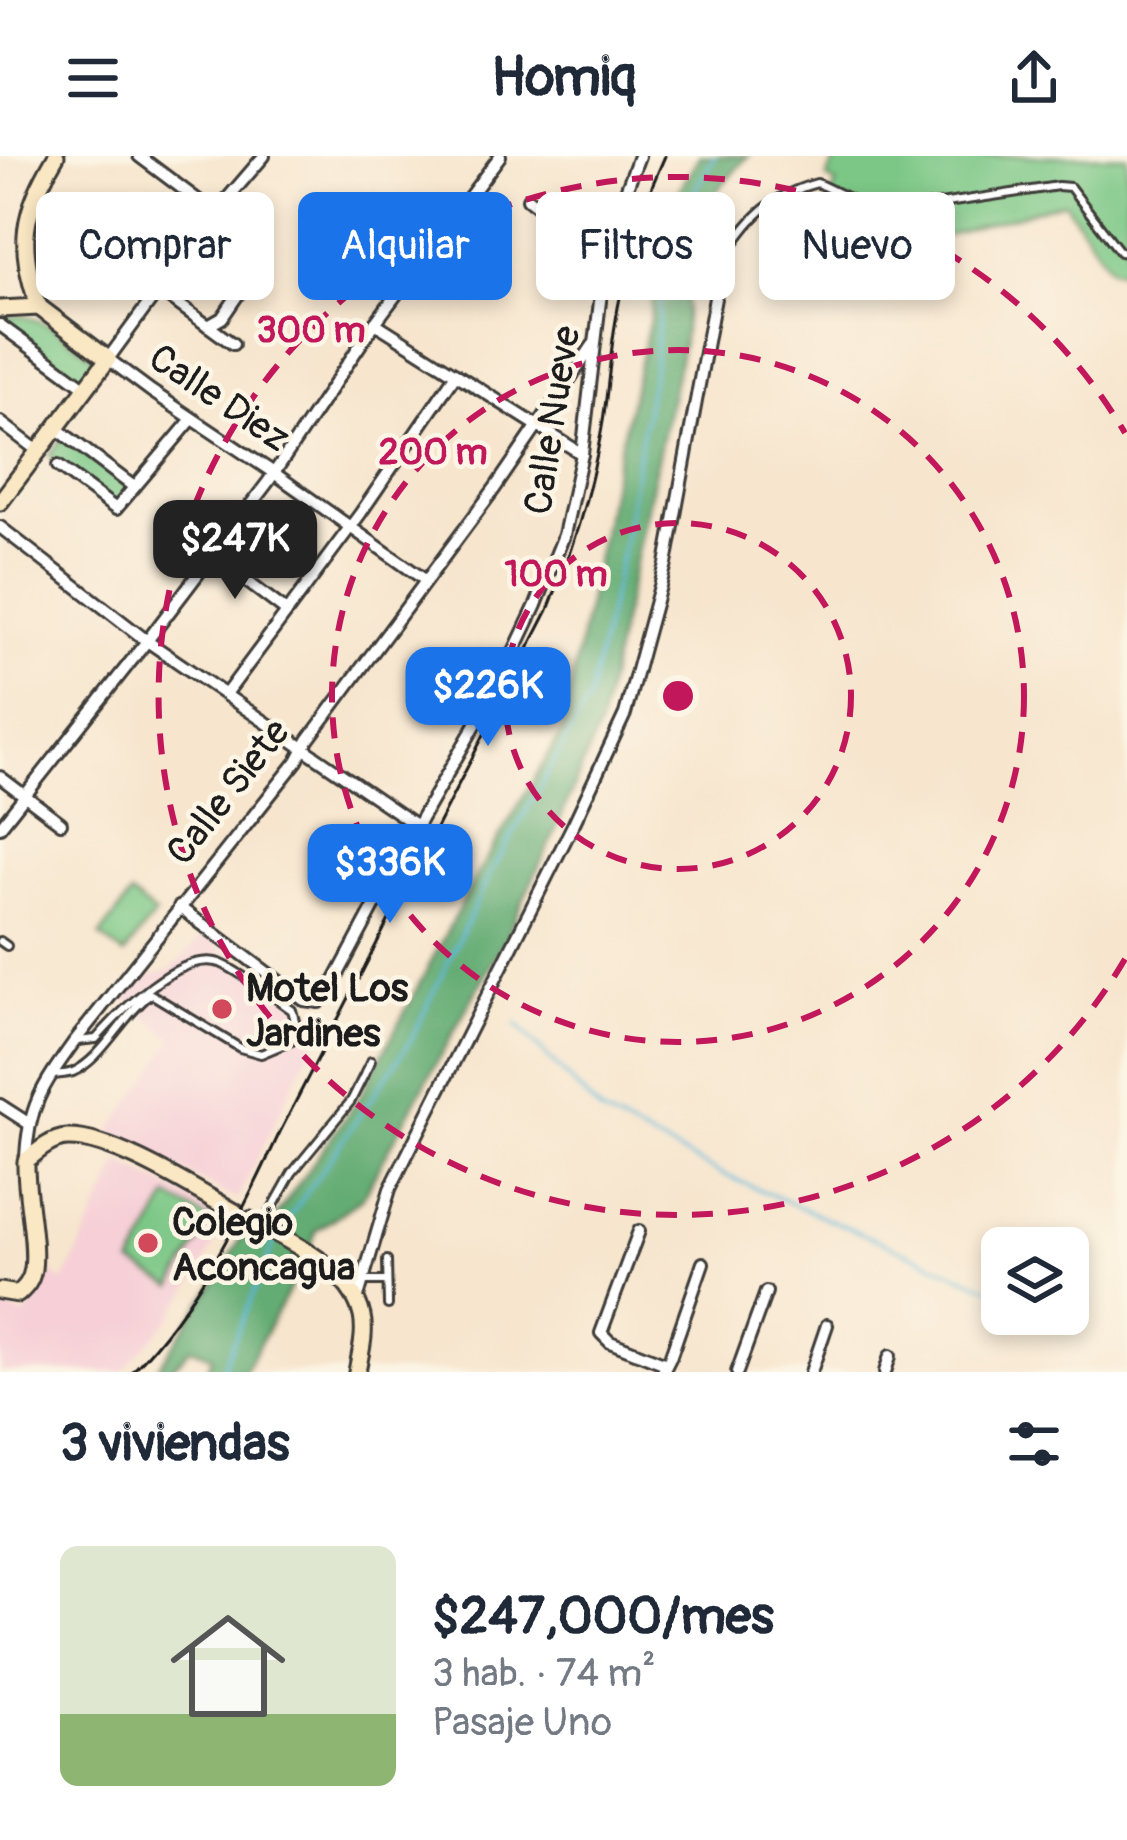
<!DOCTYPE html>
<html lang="es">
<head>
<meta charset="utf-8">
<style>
	body { margin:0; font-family:Pangolin,sans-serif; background:#f2f2f3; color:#1f2937; height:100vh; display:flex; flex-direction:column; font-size:45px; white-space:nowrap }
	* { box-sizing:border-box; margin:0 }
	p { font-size:39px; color:#747a83 }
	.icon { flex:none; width:66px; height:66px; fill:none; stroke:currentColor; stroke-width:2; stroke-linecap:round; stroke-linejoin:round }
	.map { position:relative; height:1216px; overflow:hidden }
	.details { display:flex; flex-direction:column; background:#fff; flex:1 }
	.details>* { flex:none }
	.guide { position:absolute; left:36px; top:36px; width:1056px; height:108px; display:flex; gap:24px }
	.buttons { position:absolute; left:981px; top:1071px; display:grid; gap:24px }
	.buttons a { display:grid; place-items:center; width:108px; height:108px; border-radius:18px; background:#fff; box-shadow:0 6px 18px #0003; font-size:60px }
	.price { position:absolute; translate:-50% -102px; padding:0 27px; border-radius:24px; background:#1a73e8; color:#fff; font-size:39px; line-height:78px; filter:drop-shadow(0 3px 6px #0008) }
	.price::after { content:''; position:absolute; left:50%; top:72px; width:36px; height:27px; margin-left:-18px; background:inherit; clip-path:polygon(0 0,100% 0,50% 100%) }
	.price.active { background:#222; color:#fff }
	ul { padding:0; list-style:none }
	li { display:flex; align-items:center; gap:36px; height:300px; padding:0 60px }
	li+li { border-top:3px solid #e0e1e3 }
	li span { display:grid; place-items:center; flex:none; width:336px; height:240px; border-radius:18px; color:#555 }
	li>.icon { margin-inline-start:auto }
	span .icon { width:144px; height:144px; fill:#fffc; stroke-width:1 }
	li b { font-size:51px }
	h2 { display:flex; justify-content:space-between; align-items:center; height:144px; padding:0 60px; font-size:51px }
	.chip { padding:0 42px; border-radius:18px; background:#fff; box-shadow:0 6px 18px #0003; font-size:42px; line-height:108px }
	.chip.active { background:#1a73e8; color:#fff }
	header { display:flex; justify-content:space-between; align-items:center; height:156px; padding:0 60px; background:#fff; font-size:54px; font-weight:700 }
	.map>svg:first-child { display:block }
	.built { fill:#f6cfd7 }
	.green { fill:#7bc786; stroke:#4c7251; stroke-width:3 }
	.forest { fill:#64ac73; stroke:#406448; stroke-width:3 }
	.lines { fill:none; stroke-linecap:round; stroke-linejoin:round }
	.stream { stroke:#5cb8da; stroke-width:3 }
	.lane-casing { stroke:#3d3a37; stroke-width:12 }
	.street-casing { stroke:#3d3a37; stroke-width:16 }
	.secondary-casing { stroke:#3d3a37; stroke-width:21 }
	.lane { stroke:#fff; stroke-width:6 }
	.street { stroke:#fff; stroke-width:10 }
	.secondary { stroke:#fae7c3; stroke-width:15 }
	.rail { stroke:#1c1c1c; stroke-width:3 }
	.ring { fill:none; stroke:#c2185b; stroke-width:6; stroke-dasharray:21 15 }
	.poi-dot { fill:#d1495b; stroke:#fcf5e5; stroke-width:4.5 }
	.labels { text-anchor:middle; stroke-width:9; stroke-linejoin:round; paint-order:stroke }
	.street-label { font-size:39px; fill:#1c1c1c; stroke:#fcf5e5 }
	.poi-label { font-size:39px; font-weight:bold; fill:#1c1c1c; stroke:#fcf5e5; text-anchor:start }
	.centre { fill:#c2185b; stroke:#fcf5e5; stroke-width:6 }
	.ring-label { font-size:36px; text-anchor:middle; font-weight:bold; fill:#c2185b; stroke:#fcf5e5; stroke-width:9; stroke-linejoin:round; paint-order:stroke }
</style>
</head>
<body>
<header><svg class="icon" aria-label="menu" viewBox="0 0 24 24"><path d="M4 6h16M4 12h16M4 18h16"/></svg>Homiq<svg class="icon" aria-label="share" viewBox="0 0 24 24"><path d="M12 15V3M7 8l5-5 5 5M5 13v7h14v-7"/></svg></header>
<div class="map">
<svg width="1127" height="1216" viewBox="0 0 1127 1216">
	<rect width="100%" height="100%" fill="#fcf5e5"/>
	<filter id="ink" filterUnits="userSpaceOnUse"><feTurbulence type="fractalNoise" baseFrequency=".00833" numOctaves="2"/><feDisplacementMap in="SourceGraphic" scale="24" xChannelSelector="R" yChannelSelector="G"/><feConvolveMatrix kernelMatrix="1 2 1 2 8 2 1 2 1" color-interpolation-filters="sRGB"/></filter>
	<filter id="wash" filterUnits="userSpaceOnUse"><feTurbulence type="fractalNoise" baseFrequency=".004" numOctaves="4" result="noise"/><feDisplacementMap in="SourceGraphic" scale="48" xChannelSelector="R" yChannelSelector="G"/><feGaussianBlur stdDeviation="2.7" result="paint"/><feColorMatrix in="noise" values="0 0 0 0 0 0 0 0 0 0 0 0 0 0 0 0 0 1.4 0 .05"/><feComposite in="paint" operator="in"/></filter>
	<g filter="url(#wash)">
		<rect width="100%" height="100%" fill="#f7e5cd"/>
		<g class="built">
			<path d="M204,780l120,85 -87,179 -127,-68 64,-93 -53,-42 15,-20 33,-6z"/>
			<path d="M120,1007l108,54 -32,63 -27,40 -47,52h-122v-68l24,12 28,-47 4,8 8,5z"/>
		</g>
		<g class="green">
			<path d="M837,0h290v116l-17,-4 -46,-66 -186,53 -47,-58 5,-13 -9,-6z"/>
			<path d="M19,160c29,3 50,23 73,40l2,6 -12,18 -82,-60v-3z"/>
			<path d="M63,280l68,51 -14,19 -68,-51z"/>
			<path d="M131,739l24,19 -31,41 -24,-19z"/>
			<path d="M169,1041l42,24 -38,66 -41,-23z"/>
		</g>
		<path class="forest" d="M699,0h49l-54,61 -11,125 -84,385 -47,112 -47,100 -143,259 -46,33 -10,28 -62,113h-38l6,-16 -21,-8 -23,24h-13l59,-88 32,-54 16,6 100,-143 112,-213 88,-148 53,-266 35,-147 10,-95z"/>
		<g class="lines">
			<g class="stream">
				<path d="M516,868l86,90 118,59 282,120"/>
				<path d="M283,1071l127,-185 77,-162 101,-178 33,-145 33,-193 14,-128 47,-80"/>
				<path d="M221,1216l54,-132"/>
			</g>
		</g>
	</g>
	<g filter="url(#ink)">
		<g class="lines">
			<defs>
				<g id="lane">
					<path d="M722,104c28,-41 44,-63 95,-77l38,18 17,17 55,-12 131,-20 12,1 50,65 7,1"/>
					<path d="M0,785l7,5"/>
					<path d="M53,919c7,-1 14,-1 20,-3 30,-13 50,-58 78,-78l89,54 21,6 31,-13 5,-13 -5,-18c-16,-11 -56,-41 -72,-47 -40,-13 -100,49 -124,76l-18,2"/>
					<path d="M264,1067l28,-50 59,-72 20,-40"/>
					<path d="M387,1104l1,45"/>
					<path d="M362,1125h25"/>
				</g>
				<g id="street">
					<path d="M139,0l76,57"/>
					<path d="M264,0l-49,57 -107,146 43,32 123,82 151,107"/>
					<path d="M528,43l77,60"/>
					<path d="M72,53l95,71"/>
					<path d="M159,134l74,54"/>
					<path d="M375,167l207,131"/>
					<path d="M0,169l86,63"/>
					<path d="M208,170l14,-8 26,-38"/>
					<path d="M0,266l38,29"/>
					<path d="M56,272l78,59"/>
					<path d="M58,310l58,43 76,-90"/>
					<path d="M0,371l147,114 270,185"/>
					<path d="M212,399l74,56"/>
					<path d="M226,538l134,-180 96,-140"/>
					<path d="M0,621l61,46"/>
					<path d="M0,671l147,-186 121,-159 107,-159 125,-167"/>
					<path d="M179,751l125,93 15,2 8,-7 90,-169 79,-137 40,-84 28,-70 18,-81 23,-195 11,-42 23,-61"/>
					<path d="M0,949l28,18"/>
					<path d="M26,1005c1,-54 18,-77 48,-119l223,-281 11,-21 187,-252 98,-143"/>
					<path d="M639,1075l-38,102 9,9 56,22"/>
					<path d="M357,1144l33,-111 184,-366 51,-109 41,-150 56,-304"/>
					<path d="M663,1216l7,-14 33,-95"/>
					<path d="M737,1216l29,-80"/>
					<path d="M811,1216l16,-47"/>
					<path d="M885,1216l5,-16"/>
				</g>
				<g id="secondary">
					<path d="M39,151c-22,-63 -17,-93 17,-151"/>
					<path d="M0,153l39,-2"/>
					<path d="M0,346l108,-143 -69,-52"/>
					<path d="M250,1064c38,20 102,49 112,96 4,18 -2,38 -5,56"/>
					<path d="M0,1135l18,3c8,-7 13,-13 15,-25 4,-29 -8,-75 -7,-108 12,-10 25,-22 41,-23 45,-2 129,52 168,74"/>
				</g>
			</defs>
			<use href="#lane" class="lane-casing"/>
			<use href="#street" class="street-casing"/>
			<use href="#secondary" class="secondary-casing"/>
			<use href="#lane" class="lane"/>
			<use href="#street" class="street"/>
			<use href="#secondary" class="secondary"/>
			<path class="rail" d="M132,1216c67,-68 108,-155 148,-240l268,-522c24,-58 42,-116 53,-177 6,-33 8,-67 13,-101 9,-61 25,-120 51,-176"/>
		</g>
	</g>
	<g class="ring">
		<circle cx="678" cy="540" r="173"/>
		<circle cx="678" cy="540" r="346"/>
		<path d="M1125 803A519 519 0 1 1 1125 277"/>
	</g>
	<g class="poi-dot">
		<circle cx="222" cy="853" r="12"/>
		<circle cx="148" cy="1087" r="12"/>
	</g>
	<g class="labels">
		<g class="street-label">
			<text transform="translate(220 241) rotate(34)" y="14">Calle Diez</text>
			<text transform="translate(551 264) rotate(-81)" y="14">Calle Nueve</text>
			<text transform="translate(227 635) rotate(-52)" y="14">Calle Siete</text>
		</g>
		<g class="poi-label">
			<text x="246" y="845">Motel Los<tspan x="246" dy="45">Jardines</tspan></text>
			<text x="172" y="1079">Colegio<tspan x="172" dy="45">Aconcagua</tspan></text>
		</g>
	</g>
	<circle cx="678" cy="540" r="18" class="centre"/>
	<g class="ring-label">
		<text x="311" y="186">300 m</text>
		<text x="433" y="308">200 m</text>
		<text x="556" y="430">100 m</text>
	</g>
</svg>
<div class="buttons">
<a><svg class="icon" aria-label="layers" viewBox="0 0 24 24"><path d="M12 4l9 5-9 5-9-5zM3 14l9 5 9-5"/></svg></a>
</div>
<b class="price active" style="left:235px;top:446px">$247K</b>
<b class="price" style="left:488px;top:593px">$226K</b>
<b class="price" style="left:390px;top:770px">$336K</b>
<div class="guide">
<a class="chip">Comprar</a>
<a class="chip active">Alquilar</a>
<a class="chip">Filtros</a>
<a class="chip">Nuevo</a>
</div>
</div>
<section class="details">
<h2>3 viviendas<svg class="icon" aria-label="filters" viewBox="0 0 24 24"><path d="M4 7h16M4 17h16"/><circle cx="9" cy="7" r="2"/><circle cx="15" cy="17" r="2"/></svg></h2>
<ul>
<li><span style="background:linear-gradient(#dfe7d0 70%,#8fb573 0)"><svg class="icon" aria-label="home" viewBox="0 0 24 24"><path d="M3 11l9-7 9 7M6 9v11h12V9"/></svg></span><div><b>$247,000/mes</b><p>3 hab. · 74 m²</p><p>Pasaje Uno</p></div></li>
</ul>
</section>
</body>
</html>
